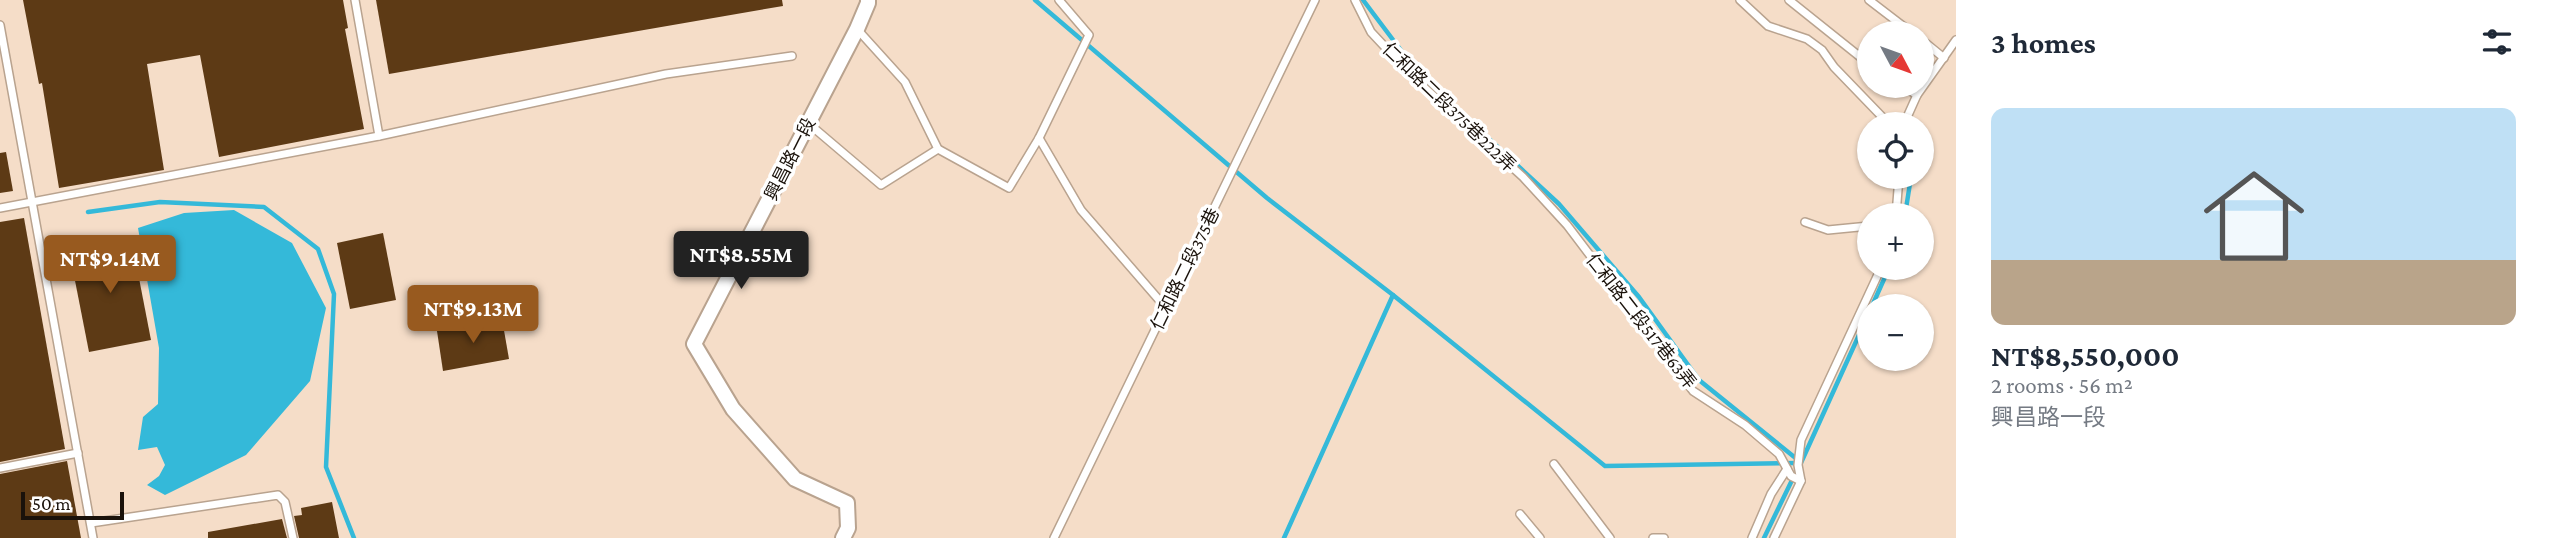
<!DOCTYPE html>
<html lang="en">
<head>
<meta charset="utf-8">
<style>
	body { margin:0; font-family:"Crimson Pro","Noto Sans TC",serif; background:#f6f6f7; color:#1f2937; height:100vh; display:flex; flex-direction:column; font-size:26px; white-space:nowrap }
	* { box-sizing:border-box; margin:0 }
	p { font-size:23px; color:#747a83 }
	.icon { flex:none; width:38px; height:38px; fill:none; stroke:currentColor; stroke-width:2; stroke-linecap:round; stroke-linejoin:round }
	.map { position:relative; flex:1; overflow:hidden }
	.sheet { display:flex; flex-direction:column; background:#fff; width:595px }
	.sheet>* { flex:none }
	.needle { width:46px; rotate:131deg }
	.fabs { position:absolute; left:1857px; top:21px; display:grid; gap:14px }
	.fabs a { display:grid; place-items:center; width:77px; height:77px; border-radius:50%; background:#fff; box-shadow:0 2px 5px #0004; font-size:35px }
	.scale { position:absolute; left:21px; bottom:18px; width:103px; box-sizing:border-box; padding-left:7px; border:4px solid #1a120b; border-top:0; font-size:19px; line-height:24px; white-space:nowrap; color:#1a120b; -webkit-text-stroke:5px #fff; paint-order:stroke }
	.price { position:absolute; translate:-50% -60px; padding:0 16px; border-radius:7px; background:#985a1f; color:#fff; font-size:23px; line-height:46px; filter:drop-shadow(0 2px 4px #0008) }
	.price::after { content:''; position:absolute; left:50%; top:42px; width:21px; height:16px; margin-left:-10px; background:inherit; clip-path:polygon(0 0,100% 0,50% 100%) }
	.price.active { background:#222; color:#fff }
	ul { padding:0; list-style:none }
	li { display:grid; align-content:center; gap:14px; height:371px; padding:0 35px }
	li span { display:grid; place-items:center; height:217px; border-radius:14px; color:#555 }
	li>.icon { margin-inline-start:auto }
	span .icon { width:126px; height:126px; fill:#fffc; stroke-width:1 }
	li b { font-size:30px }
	h2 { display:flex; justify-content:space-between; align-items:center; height:84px; padding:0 35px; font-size:30px }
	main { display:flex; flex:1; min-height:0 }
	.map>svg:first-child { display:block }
	.water { fill:#34b9d9 }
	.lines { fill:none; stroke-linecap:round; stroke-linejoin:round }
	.stream { stroke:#34b9d9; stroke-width:4.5 }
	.building { fill:#5d3a15 }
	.lane-casing { stroke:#b9a38f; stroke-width:10 }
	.street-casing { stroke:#b9a38f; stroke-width:18 }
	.lane { stroke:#fff; stroke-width:7 }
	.street { stroke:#fff; stroke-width:14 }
	.labels { text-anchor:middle; stroke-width:7; stroke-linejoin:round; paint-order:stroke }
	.street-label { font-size:18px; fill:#1a120b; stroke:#fff }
</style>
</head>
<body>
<main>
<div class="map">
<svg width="1956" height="538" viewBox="0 0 1956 538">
	<rect width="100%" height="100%" fill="#f5ddc8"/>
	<path class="water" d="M234,210l58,33 34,65 -16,73 -64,74 -81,40 -18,-10 12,-9 6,-11 -8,-18 -19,3 5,-33 15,-13 1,-56 -21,-120 46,-15z"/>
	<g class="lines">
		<g class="stream">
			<path d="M1035,0l232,198 126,97 212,171 193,-3"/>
			<path d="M1363,0l55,73 141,131 80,93 60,83 99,80"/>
			<path d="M88,212l72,-10 104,5 54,42 16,45 -8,173 28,71"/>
			<path d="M1905,215l6,-38"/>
			<path d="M1872,306l17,-38"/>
			<path d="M1800,465l69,-152"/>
			<path d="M1284,538l109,-243"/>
			<path d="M1764,538l30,-62"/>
		</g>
	</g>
	<g class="building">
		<path d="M23,0h320l5,28 -3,1 19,100 -145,28 -19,-102 -53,9 17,106 -105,18 -17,-105 -3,1z"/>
		<path d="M376,0h406l1,6 -394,68z"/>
		<path d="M6,152l7,39 -13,2v-40z"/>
		<path d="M24,218l41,231 -65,13v-240z"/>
		<path d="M383,233l13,67 -46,9 -13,-66z"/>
		<path d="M131,237l20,103 -62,12 -20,-102z"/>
		<path d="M502,319l7,40 -66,12 -6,-40z"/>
		<path d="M67,461l14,77h-81v-64z"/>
		<path d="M332,502l7,36h-40l-5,-22 8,-1 -1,-7z"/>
		<path d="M282,519l5,19h-79v-6z"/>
	</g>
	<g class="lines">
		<defs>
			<g id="lane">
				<path d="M355,0l24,136"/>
				<path d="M1355,0l16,32 44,47 108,98 44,48 126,166 52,34 34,29 12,22 10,5"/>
				<path d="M1740,0l28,26 39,13 15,11 12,17 55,57"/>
				<path d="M1789,0l80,64"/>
				<path d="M1869,0l43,33"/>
				<path d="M0,25l93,513"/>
				<path d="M857,29l48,53 33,67 71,39 30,-50 50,-103 -30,-35"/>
				<path d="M1922,40l22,18"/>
				<path d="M1902,86l15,9"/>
				<path d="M808,123l73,62 57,-36"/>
				<path d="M1904,124l13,-29 39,-55"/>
				<path d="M1039,138l42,72 85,98"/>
				<path d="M0,208l379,-72 287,-62 126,-18"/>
				<path d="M1896,215l3,-38"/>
				<path d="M1805,222l23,8 41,-4"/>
				<path d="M1554,464l56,74"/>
				<path d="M0,468l78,-15"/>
				<path d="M1520,514l20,24"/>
				<path d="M91,523l187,-28 7,7 8,36"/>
				<path d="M1054,538l261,-538"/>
				<path d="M1653,538h11"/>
				<path d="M1752,538l19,-44 16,-25"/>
				<path d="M1774,538l27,-57 -3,-16 3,-25 80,-172"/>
			</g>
			<path id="street" d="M843,538l5,-10 -1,-25 -52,-24 -62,-70 -39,-65 163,-315 11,-26v-3"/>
		</defs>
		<use href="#lane" class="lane-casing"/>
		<use href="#street" class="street-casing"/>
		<use href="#lane" class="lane"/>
		<use href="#street" class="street"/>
	</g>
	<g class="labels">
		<g class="street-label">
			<text transform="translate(1449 107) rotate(44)" y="6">仁和路二段375巷222弄</text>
			<text transform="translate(790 159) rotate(-63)" y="6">興昌路一段</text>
			<text transform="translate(1185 269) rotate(-64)" y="6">仁和路二段375巷</text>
			<text transform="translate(1641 321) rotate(52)" y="6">仁和路二段517巷63弄</text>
		</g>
	</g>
</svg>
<div class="fabs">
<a><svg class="needle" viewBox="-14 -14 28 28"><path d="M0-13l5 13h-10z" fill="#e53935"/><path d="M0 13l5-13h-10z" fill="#747a83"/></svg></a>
<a><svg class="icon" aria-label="locate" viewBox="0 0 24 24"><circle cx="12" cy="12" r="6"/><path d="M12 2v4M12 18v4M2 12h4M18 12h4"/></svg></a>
<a>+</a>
<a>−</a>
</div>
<div class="scale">50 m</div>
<b class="price active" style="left:741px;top:291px">NT$8.55M</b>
<b class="price" style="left:110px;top:295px">NT$9.14M</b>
<b class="price" style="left:473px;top:345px">NT$9.13M</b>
</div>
<section class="sheet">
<h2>3 homes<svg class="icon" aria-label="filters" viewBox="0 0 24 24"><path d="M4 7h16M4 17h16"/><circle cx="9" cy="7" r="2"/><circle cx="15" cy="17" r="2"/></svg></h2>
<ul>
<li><span style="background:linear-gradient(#bfe0f5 70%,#b9a48a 0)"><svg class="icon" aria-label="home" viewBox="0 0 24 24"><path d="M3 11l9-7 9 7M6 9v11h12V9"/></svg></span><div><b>NT$8,550,000</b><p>2 rooms · 56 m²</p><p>興昌路一段</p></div></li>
</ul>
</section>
</main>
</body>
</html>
